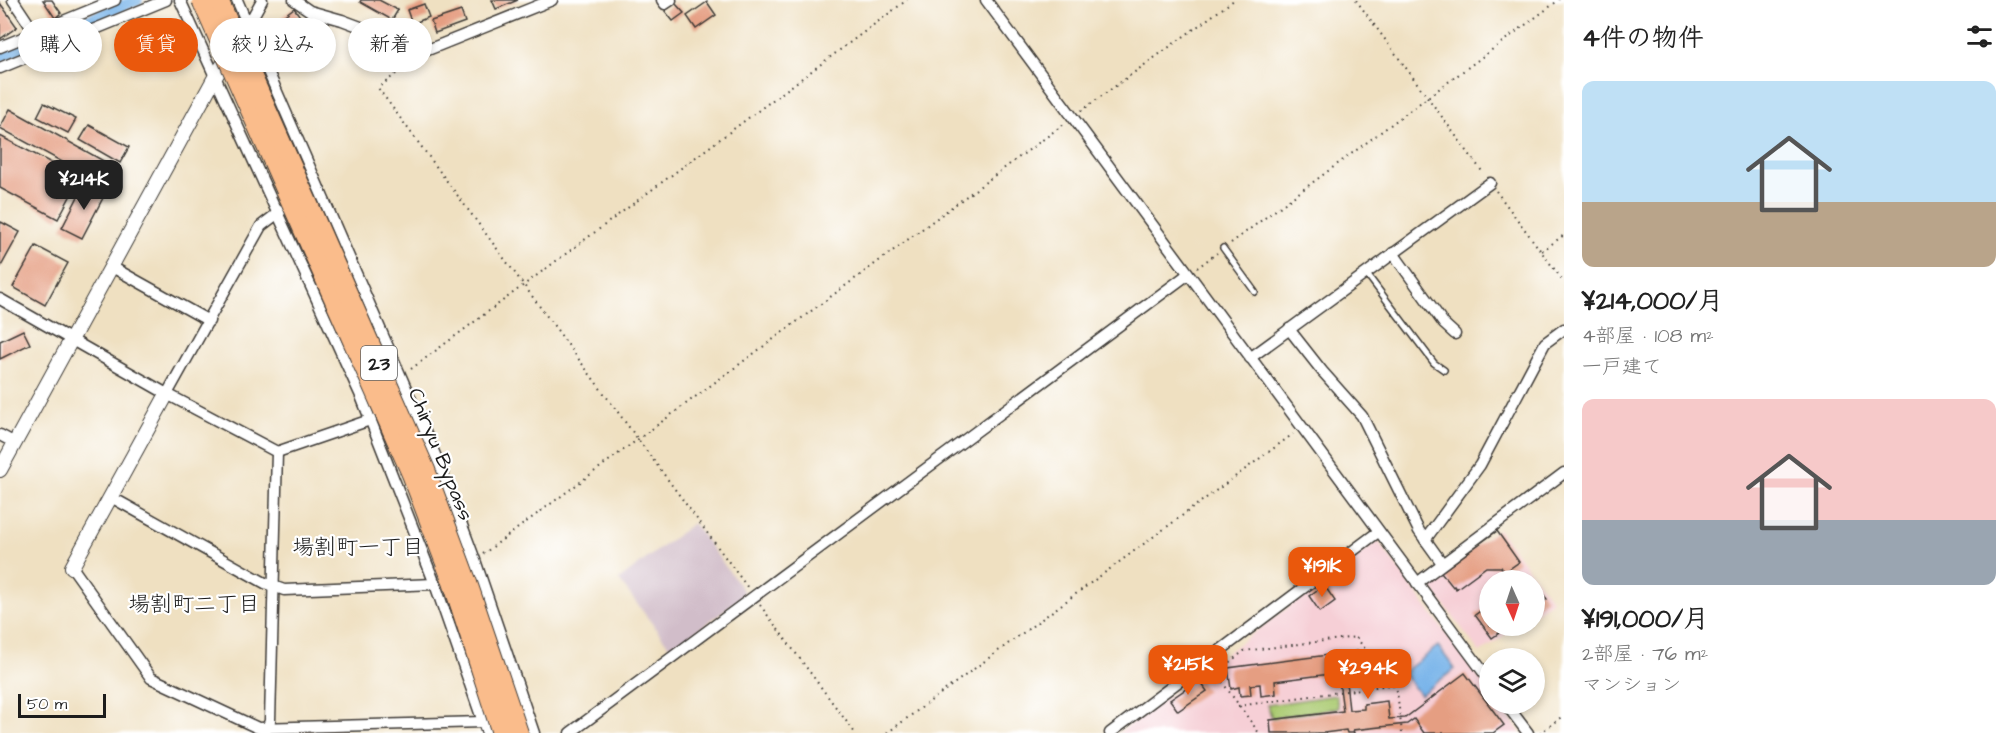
<!DOCTYPE html>
<html lang="ja">
<head>
<meta charset="utf-8">
<style>
	body { margin:0; font-family:"Architects Daughter","Klee One",sans-serif; background:#f2f2f2; color:#222; height:100vh; display:flex; flex-direction:column; font-size:22px; white-space:nowrap }
	* { box-sizing:border-box; margin:0 }
	p { font-size:20px; color:#767676 }
	.icon { flex:none; width:33px; height:33px; fill:none; stroke:currentColor; stroke-width:2; stroke-linecap:round; stroke-linejoin:round }
	.map { position:relative; flex:1; overflow:hidden }
	.sheet { display:flex; flex-direction:column; background:#fff; width:450px }
	.sheet>* { flex:none }
	.top-card { position:absolute; left:18px; top:18px; width:570px; height:54px; display:flex; gap:12px }
	.needle { width:39px; rotate:177deg }
	.controls { position:absolute; left:1479px; top:570px; display:grid; gap:12px }
	.controls a { display:grid; place-items:center; width:66px; height:66px; border-radius:50%; background:#fff; box-shadow:0 3px 9px #0003; font-size:30px }
	.scale { position:absolute; left:18px; bottom:15px; width:88px; box-sizing:border-box; padding-left:6px; border:3px solid #1c1c1c; border-top:0; font-size:16px; line-height:21px; white-space:nowrap; color:#1c1c1c; -webkit-text-stroke:4px #fff; paint-order:stroke }
	.price { position:absolute; translate:-50% -51px; padding:0 14px; border-radius:12px; background:#ea580c; color:#fff; font-size:20px; line-height:39px; filter:drop-shadow(0 2px 3px #0008) }
	.price::after { content:''; position:absolute; left:50%; top:36px; width:18px; height:14px; margin-left:-9px; background:inherit; clip-path:polygon(0 0,100% 0,50% 100%) }
	.price.selected { background:#222; color:#fff }
	ul { padding:0; list-style:none }
	li { display:grid; align-content:center; gap:12px; height:318px; padding:0 18px }
	li span { display:grid; place-items:center; height:186px; border-radius:12px; color:#555 }
	li>.icon { margin-inline-start:auto }
	span .icon { width:108px; height:108px; fill:#fffc; stroke-width:1 }
	li b { font-size:26px }
	h2 { display:flex; justify-content:space-between; align-items:center; height:72px; padding:0 18px; font-size:26px }
	.pill { padding:0 21px; border-radius:27px; background:#fff; box-shadow:0 3px 9px #0003; font-size:21px; line-height:54px }
	.pill.selected { background:#ea580c; color:#fff }
	main { display:flex; flex:1; min-height:0 }
	.map>svg:first-child { display:block }
	.built { fill:#f6cfd6 }
	.industrial { fill:#d1bdc9 }
	.green { fill:#aaca71; stroke:#637346; stroke-width:1.5 }
	.water { fill:#77b3e9; stroke:#4a6882; stroke-width:1.5 }
	.lines { fill:none; stroke-linecap:round; stroke-linejoin:round }
	.canal { stroke:#77b3e9; stroke-width:12 }
	.building { fill:#e59e82 }
	.service-casing { stroke:#3c3935; stroke-width:8 }
	.minor-casing { stroke:#3c3935; stroke-width:13 }
	.tertiary-casing { stroke:#3c3935; stroke-width:16 }
	.path { stroke:#3c3935; stroke-width:2; stroke-dasharray:1.5 4.5; stroke-linecap:butt }
	.service { stroke:#fff; stroke-width:5 }
	.minor { stroke:#fff; stroke-width:10 }
	.tertiary { stroke:#fff; stroke-width:14 }
	.trunk-bridge-casing { stroke:#3c3935; stroke-width:20; stroke-linecap:butt }
	.trunk-bridge { stroke:#fabc8b; stroke-width:18 }
	.labels { text-anchor:middle; stroke-width:4.5; stroke-linejoin:round; paint-order:stroke }
	.shield { fill:#fff; stroke:#606060; stroke-width:1.5 }
	.shield-label { font-size:20px; font-weight:bold; fill:#1c1c1c }
	.street-label { font-size:21px; fill:#1c1c1c; stroke:#fff }
	.neighbourhood-label { font-size:22px; fill:#1c1c1c; stroke:#fff }
</style>
</head>
<body>
<main>
<div class="map">
<svg width="1564" height="733" viewBox="0 0 1564 733">
	<rect width="100%" height="100%" fill="#fff"/>
	<filter id="ink" filterUnits="userSpaceOnUse"><feTurbulence type="fractalNoise" baseFrequency=".0167" numOctaves="2"/><feDisplacementMap in="SourceGraphic" scale="12" xChannelSelector="R" yChannelSelector="G"/><feConvolveMatrix kernelMatrix="1 2 1 2 8 2 1 2 1" color-interpolation-filters="sRGB"/></filter>
	<filter id="wash" filterUnits="userSpaceOnUse"><feTurbulence type="fractalNoise" baseFrequency=".008" numOctaves="4" result="noise"/><feDisplacementMap in="SourceGraphic" scale="24" xChannelSelector="R" yChannelSelector="G"/><feGaussianBlur stdDeviation="1.35" result="paint"/><feColorMatrix in="noise" values="0 0 0 0 0 0 0 0 0 0 0 0 0 0 0 0 0 1.4 0 .05"/><feComposite in="paint" operator="in"/></filter>
	<g filter="url(#wash)">
		<rect width="100%" height="100%" fill="#efe0c1"/>
		<g class="built">
			<path d="M1498,529l54,71 -17,13 -1,-33h-44v46h27l-37,27 -53,-71z"/>
			<path d="M1378,541l111,150 1,13h9l22,29h-403z"/>
		</g>
		<path class="industrial" d="M693,523l50,67v6l-71,54 -53,-70z"/>
		<path class="green" d="M1336,695l2,13 -66,10 -5,-13z"/>
		<path class="water" d="M1438,646l17,23 -35,26 -17,-22z"/>
		<g class="lines">
			<path class="canal" d="M0,57l137,-57"/>
		</g>
		<g id="blocks">
			<g class="building">
				<path d="M43,0h9l9,13 -6,5z"/>
				<path d="M361,0h18l19,10 -6,10 -32,-18z"/>
				<path d="M492,0h26l-22,9z"/>
				<path d="M707,2l9,13 -20,14 -9,-13z"/>
				<path d="M0,3l17,24 -17,12z"/>
				<path d="M675,3l9,10 -11,8 -8,-10z"/>
				<path d="M424,4l5,13 -17,7 -5,-14z"/>
				<path d="M294,8l8,11 -25,18 -8,-10z"/>
				<path d="M461,11l4,11 -30,11 -4,-12z"/>
				<path d="M308,18l8,10 -25,18 -8,-11z"/>
				<path d="M162,39l4,14 -31,9 -4,-15z"/>
				<path d="M44,103l32,16 -8,14 -31,-16z"/>
				<path d="M10,109l108,60 -10,18 -108,-59z"/>
				<path d="M89,125l40,22 -9,16 -40,-23z"/>
				<path d="M0,136l80,42 -22,41 -58,-31z"/>
				<path d="M85,183l20,11 -23,44 -20,-10z"/>
				<path d="M1,222l19,10 -20,36v-43z"/>
				<path d="M36,246l32,17 -23,42 -32,-18z"/>
				<path d="M23,330l7,14 -30,15v-18z"/>
				<path d="M1497,531l22,31 -14,10 -4,-5h-15l-30,22 -2,-3 -1,1 -12,-15z"/>
				<path d="M1534,583l13,16 -13,9z"/>
				<path d="M1324,585l11,16 -15,11 -11,-16z"/>
				<path d="M1490,604v22h19l-17,12 -17,-23z"/>
				<path d="M1358,651l2,20 -15,1 4,38 15,-1v-5l23,-3 2,18 16,-1 60,-45 39,52 -11,8h-69l-10,-14 -7,5 -54,6 1,3h-7l-1,-3 -22,3h-53l-1,-13 73,-9 -5,-38 -63,8 1,13 -15,2 -1,-12 -10,1 1,10 -11,1 -1,-9 -8,2 -3,-21z"/>
				<path d="M1199,680l8,11 -29,20 -8,-11z"/>
			</g>
		</g>
	</g>
	<g filter="url(#ink)">
		<use href="#blocks" fill-opacity="0" stroke="#3c3935" stroke-width="1.5"/>
		<g class="lines">
			<defs>
				<g id="service">
					<path d="M1223,248l32,44"/>
					<path d="M1366,273l68,90 10,7"/>
				</g>
				<g id="minor">
					<path d="M13,0l22,33"/>
					<path d="M180,0l181,396 74,188 52,149"/>
					<path d="M237,0l202,464 36,96 59,173"/>
					<path d="M294,0l16,11 32,9 83,31 127,-51"/>
					<path d="M662,0l3,4 6,-4"/>
					<path d="M986,0l504,681"/>
					<path d="M247,27l15,-27"/>
					<path d="M0,47l115,-47"/>
					<path d="M0,68l166,-68"/>
					<path d="M1393,253l51,71 11,10"/>
					<path d="M112,267l97,54"/>
					<path d="M0,299l167,95 110,58 -7,269 -5,12"/>
					<path d="M1289,329l33,42 40,45 57,115 23,32"/>
					<path d="M1250,358l240,-175"/>
					<path d="M167,394l94,-168 21,-16"/>
					<path d="M0,435l15,8"/>
					<path d="M277,452l93,-32"/>
					<path d="M111,497l154,86 19,7 151,-6"/>
					<path d="M1425,540l55,-75 65,-122 19,-14"/>
					<path d="M72,567l79,111 107,50 225,-6"/>
					<path d="M1417,583l147,-110"/>
					<path d="M1506,704l22,29"/>
					<path d="M570,733l617,-458"/>
					<path d="M1110,733l268,-201"/>
				</g>
				<g id="tertiary">
					<path d="M0,470l215,-393 32,-50"/>
					<path d="M72,567l95,-173"/>
				</g>
			</defs>
			<use href="#service" class="service-casing"/>
			<use href="#minor" class="minor-casing"/>
			<use href="#tertiary" class="tertiary-casing"/>
			<g class="path">
				<path d="M1356,0l128,174"/>
				<path d="M415,59l-37,29 370,500"/>
				<path d="M1081,111l153,-111"/>
				<path d="M1496,191l68,91"/>
				<path d="M1231,243l328,-243"/>
				<path d="M1542,251l22,-16"/>
				<path d="M1197,268l20,-15"/>
				<path d="M411,369l496,-369"/>
				<path d="M483,554l581,-430"/>
				<path d="M760,605l95,128"/>
				<path d="M1215,672l44,61"/>
				<path d="M1215,673l29,-22 112,-14 41,54 5,42"/>
				<path d="M1238,706l152,-21"/>
				<path d="M887,733l406,-299"/>
				<path d="M1540,733l24,-18"/>
			</g>
			<use href="#service" class="service"/>
			<use href="#minor" class="minor"/>
			<use href="#tertiary" class="tertiary"/>
			<defs>
				<g id="trunk-bridge">
					<path d="M201,0l210,474 40,105 50,154"/>
					<path d="M219,0l207,470 42,113 51,150"/>
				</g>
			</defs>
			<use href="#trunk-bridge" class="trunk-bridge-casing"/>
			<use href="#trunk-bridge" class="trunk-bridge"/>
		</g>
	</g>
	<g class="labels">
		<rect class="shield" x="361" y="346" width="36" height="34" rx="4.5"/>
		<g class="shield-label">
			<text x="379" y="370">23</text>
		</g>
		<g class="street-label">
			<text transform="translate(441 454) rotate(68)" y="7">Chiryu Bypass</text>
		</g>
		<g class="neighbourhood-label">
			<text x="358" y="554">場割町一丁目</text>
			<text x="194" y="611">場割町二丁目</text>
		</g>
	</g>
</svg>
<div class="controls">
<a><svg class="needle" viewBox="-14 -14 28 28"><path d="M0-13l5 13h-10z" fill="#e53935"/><path d="M0 13l5-13h-10z" fill="#767676"/></svg></a>
<a><svg class="icon" aria-label="layers" viewBox="0 0 24 24"><path d="M12 4l9 5-9 5-9-5zM3 14l9 5 9-5"/></svg></a>
</div>
<div class="scale">50 m</div>
<b class="price selected" style="left:84px;top:211px">¥214K</b>
<b class="price" style="left:1322px;top:598px">¥191K</b>
<b class="price" style="left:1188px;top:696px">¥215K</b>
<b class="price" style="left:1368px;top:700px">¥294K</b>
<div class="top-card">
<a class="pill">購入</a>
<a class="pill selected">賃貸</a>
<a class="pill">絞り込み</a>
<a class="pill">新着</a>
</div>
</div>
<section class="sheet">
<h2>4件の物件<svg class="icon" aria-label="filters" viewBox="0 0 24 24"><path d="M4 7h16M4 17h16"/><circle cx="9" cy="7" r="2"/><circle cx="15" cy="17" r="2"/></svg></h2>
<ul>
<li><span style="background:linear-gradient(#bfe0f5 65%,#b9a48a 0)"><svg class="icon" aria-label="home" viewBox="0 0 24 24"><path d="M3 11l9-7 9 7M6 9v11h12V9"/></svg></span><div><b>¥214,000/月</b><p>4部屋 · 108 m²</p><p>一戸建て</p></div></li>
<li><span style="background:linear-gradient(#f6c9c9 65%,#9aa5b1 0)"><svg class="icon" aria-label="home" viewBox="0 0 24 24"><path d="M3 11l9-7 9 7M6 9v11h12V9"/></svg></span><div><b>¥191,000/月</b><p>2部屋 · 76 m²</p><p>マンション</p></div></li>
</ul>
</section>
</main>
</body>
</html>
